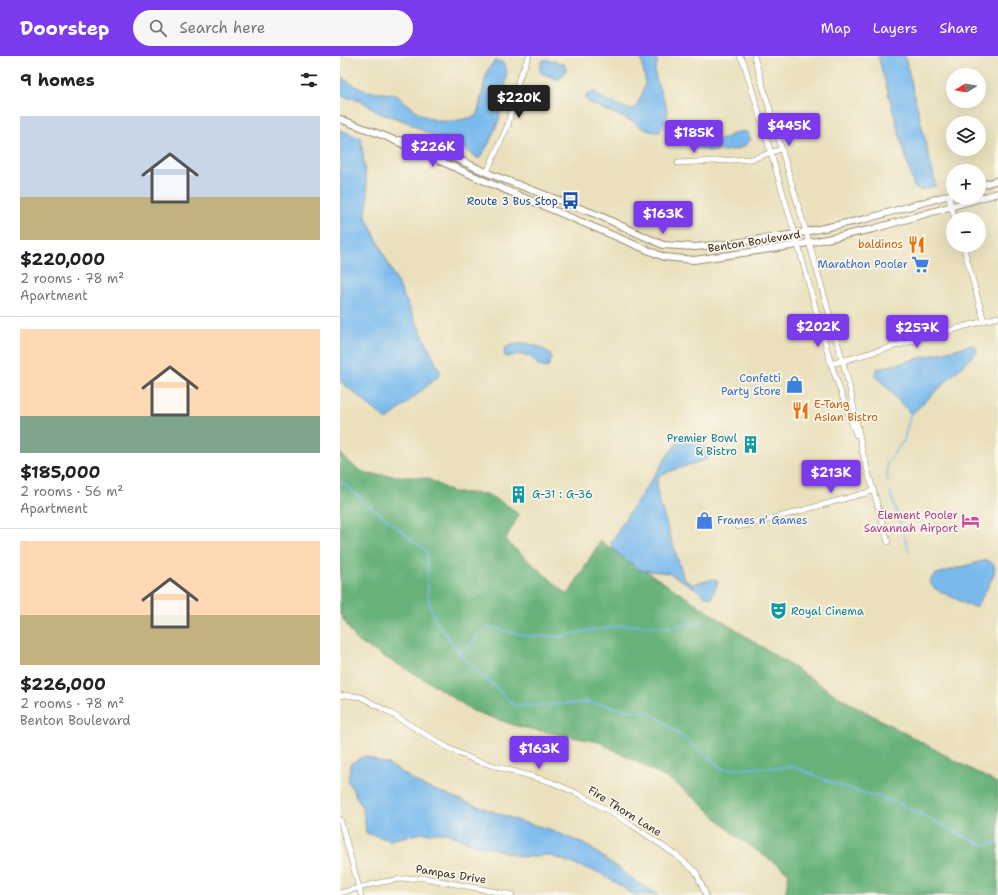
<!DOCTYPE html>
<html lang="en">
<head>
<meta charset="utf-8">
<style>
	body { margin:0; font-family:"Shantell Sans",sans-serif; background:#f6f6f6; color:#222; height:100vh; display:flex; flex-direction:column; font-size:15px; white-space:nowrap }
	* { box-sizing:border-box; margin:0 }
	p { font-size:13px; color:#767676 }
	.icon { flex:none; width:22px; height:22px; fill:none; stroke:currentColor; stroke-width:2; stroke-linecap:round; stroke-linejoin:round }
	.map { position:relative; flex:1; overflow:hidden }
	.side { display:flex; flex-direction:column; background:#fff; width:340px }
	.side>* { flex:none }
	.needle { width:26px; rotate:259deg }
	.buttons { position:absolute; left:606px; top:12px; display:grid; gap:8px }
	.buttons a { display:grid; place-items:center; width:40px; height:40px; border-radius:50%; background:#fff; box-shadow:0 4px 16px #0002; font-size:20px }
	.price { position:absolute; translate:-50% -34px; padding:0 9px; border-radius:4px; background:#7c3aed; color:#fff; font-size:13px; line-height:26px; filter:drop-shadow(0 1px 2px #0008) }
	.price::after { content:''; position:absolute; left:50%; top:24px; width:12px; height:9px; margin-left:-6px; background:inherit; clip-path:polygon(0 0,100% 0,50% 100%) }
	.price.selected { background:#222; color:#fff }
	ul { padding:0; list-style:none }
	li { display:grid; align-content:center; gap:8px; height:212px; padding:0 20px }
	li+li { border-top:1px solid #e0e0e0 }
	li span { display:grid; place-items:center; height:124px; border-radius:0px; color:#555 }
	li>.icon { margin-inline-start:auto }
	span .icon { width:72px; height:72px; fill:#fffc; stroke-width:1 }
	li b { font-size:17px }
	h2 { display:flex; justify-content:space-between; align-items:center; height:48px; padding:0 20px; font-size:17px }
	header { display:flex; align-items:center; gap:24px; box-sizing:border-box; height:56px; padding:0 20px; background:#7c3aed; color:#fff }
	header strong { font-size:19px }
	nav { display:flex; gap:22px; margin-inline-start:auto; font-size:14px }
	.search { width:280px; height:36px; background:#f6f6f6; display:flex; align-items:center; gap:10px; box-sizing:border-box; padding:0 14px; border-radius:22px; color:#767676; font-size:15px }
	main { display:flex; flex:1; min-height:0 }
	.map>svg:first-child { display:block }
	.forest { fill:#68b27a; stroke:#526e4c }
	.water { fill:#79baed; stroke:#5a7286 }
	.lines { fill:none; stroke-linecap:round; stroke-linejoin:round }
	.stream { stroke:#79baed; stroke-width:1.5 }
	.minor-casing { stroke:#92856d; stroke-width:6 }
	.tertiary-casing { stroke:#92856d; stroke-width:8 }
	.minor { stroke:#fff; stroke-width:5 }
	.tertiary { stroke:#fff; stroke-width:6 }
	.labels { text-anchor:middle; stroke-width:3.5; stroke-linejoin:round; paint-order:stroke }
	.transit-label { font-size:11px; fill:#164399; stroke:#fbf7ec; text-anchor:end }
	.street-label { font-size:11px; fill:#3b2a1e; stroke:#fbf7ec }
	.food-label { font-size:11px; fill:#c56008; stroke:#fbf7ec; text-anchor:end }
	.shop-label { font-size:11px; fill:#366cbe; stroke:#fbf7ec; text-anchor:end }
	.culture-label { font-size:11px; fill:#0d838f; stroke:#fbf7ec; text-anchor:start }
	.hotel-label { font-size:11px; fill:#b23c85; stroke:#fbf7ec; text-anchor:end }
</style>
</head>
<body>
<header>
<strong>Doorstep</strong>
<div class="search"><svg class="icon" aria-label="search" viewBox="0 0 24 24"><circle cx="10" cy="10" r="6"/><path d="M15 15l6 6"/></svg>Search here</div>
<nav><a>Map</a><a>Layers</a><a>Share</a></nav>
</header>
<main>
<section class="side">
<h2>9 homes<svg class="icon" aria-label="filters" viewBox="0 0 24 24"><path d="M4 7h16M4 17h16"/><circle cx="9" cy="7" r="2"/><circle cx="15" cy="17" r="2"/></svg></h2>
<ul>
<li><span style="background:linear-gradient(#c9d6e8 65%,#c2b280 0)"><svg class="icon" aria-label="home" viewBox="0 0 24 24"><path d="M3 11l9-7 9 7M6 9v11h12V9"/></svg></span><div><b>$220,000</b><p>2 rooms · 78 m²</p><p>Apartment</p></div></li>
<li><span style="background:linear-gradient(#ffd9b3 70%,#7fa58c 0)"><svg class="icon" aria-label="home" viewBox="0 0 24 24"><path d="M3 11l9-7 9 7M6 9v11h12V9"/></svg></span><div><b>$185,000</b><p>2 rooms · 56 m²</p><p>Apartment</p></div></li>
<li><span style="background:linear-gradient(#ffd9b3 60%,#c2b280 0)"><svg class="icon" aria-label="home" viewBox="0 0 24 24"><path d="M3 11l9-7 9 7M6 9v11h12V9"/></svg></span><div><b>$226,000</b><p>2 rooms · 78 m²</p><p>Benton Boulevard</p></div></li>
</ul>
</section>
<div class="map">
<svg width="658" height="839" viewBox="0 0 658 839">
	<rect width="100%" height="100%" fill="#fbf7ec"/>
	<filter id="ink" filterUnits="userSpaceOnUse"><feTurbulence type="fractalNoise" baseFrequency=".025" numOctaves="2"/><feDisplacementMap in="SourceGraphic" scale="8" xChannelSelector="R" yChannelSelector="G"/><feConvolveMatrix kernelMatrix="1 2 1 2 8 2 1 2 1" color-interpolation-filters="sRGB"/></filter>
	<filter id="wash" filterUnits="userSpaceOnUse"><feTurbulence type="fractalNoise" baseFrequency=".012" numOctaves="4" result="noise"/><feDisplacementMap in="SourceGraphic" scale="16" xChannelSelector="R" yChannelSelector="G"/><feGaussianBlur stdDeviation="0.9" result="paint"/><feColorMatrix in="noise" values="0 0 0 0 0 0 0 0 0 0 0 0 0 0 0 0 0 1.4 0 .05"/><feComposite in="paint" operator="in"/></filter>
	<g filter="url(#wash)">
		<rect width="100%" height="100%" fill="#eae0bc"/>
		<path class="forest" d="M0,397l16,15 11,6 60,4 25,14 35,2 24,14 8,7 -14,25 63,55 32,-54 239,156 159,87v111h-213l4,-22 -56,-39 -28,-27 -31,-25 -75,-40 -79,-15 -47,-16 -39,-26 -77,-44 -17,-27z"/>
		<g class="water">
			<path d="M301,0h14c5,7 0,9 0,16 0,7 9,29 12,37l1,5 -8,18c-11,0 -18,-3 -26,-10l-44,-19 -3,-2 -1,-6 6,-4c5,1 7,5 11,7 4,2 8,4 12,5 4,2 12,7 17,6 7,-2 13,-22 13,-28 0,-8 -4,-16 -4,-25z"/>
			<path d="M538,0h27l31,130 -16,4 -6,-3z"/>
			<path d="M204,4c6,-1 14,3 20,4l2,5 -3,7 -4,3h-3l-15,-6 -1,-5 2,-7z"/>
			<path d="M156,5l6,1 3,3 2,7 -2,15 -6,33 -10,23 -10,16 -15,-11 -8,-12 -9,2h-11l-31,-17 -26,-8 -19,-13 -20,-4v-20c11,8 20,14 33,16 7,2 16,0 22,3 5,2 15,11 20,15 21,16 38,12 62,6l10,-45 5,-7z"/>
			<path d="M0,74l21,8 7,58 -2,21 75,157 -54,46 -47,-39z"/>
			<path d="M355,75c4,2 8,7 13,9 16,5 25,-12 39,-8l4,7c-10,15 -29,11 -44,12l-3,-2 -12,-1 -1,-6 2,-2v-7z"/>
			<path d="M183,287c10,1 23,5 29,14l-4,10 -1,1 -8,-2 -7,-8 -6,-3h-4l-4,-1 -11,3 -2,-1 -1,-5 1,-3 7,-3z"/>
			<path d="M631,289l5,2 1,5 -64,61 -4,-1 -34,-37 2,-6z"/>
			<path d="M346,381c8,2 22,9 23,19l-2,3 -36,12 -11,5 -3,5 1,16 26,82 8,5 23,-5 3,3 -7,16 -6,-2 -9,-7 -27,-16 -29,-3 -25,-19 -4,-8 12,-21 48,-71 10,-13z"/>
			<path d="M646,504c3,1 6,3 8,5 4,9 -13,32 -17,41l-2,1 -5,-1 -36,-18c-6,-5 -4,-11 3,-14z"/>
			<path d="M25,700l25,9 33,21 96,35 30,8 39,17 45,33 25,16h-23l-35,-22 -52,-18 -26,2 -53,-15 -23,-9h-24l-32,7 -24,-7 -2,-19 -4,-11 -12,-22 3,-18z"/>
		</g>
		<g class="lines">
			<g class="stream">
				<path d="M0,425l87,71 1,43 6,23 25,35"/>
				<path d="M548,426l-1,-6v-13l17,-23 7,-28"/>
				<path d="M550,435l19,61"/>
				<path d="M364,565l-32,6 -46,-2 -40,6 -25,6 -31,-1 -42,-9 -28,27 55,52 35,-1 37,-3 50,9 13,1 73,57 71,-2 49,20 51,14 88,44 16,-2"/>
			</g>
		</g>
	</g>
	<g filter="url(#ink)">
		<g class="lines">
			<defs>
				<g id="minor">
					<path d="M400,0l4,7 51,171 36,130 25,71"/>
					<path d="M414,0l55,186 34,120 7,27 13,65 25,88"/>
					<path d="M338,107l74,-4 29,-10"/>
					<path d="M147,116l21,-47 11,-47 10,-22"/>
					<path d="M608,139l7,24"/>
					<path d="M623,189l21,76"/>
					<path d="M491,308l167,-47"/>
					<path d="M398,471l26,-6 109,-30"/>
					<path d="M0,640l5,-1 16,2 26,14 61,37 26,12 77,22 30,13 51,30 44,30 20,17 10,23"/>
					<path d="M0,763l21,76"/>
					<path d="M0,837c28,-8 56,-16 85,-15l87,17"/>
				</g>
				<g id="tertiary">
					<path d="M0,63l47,18 100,45 177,75 30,3 104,-15 75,-16 125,-36"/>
					<path d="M59,84l12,2 42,15 37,17 108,41 65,30 32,2 33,-3 67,-10 71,-15 87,-25"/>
					<path d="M639,130l19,-6"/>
				</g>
			</defs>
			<use href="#minor" class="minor-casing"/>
			<use href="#tertiary" class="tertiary-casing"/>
			<use href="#minor" class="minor"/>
			<use href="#tertiary" class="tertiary"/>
		</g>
	</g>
	<defs>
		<symbol id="bus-bare" viewBox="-9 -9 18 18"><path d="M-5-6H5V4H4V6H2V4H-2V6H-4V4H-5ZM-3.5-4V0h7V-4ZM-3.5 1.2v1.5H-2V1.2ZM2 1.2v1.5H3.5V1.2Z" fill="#1a4fb4" stroke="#fbf7ec" stroke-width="2.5" paint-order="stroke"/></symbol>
		<symbol id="restaurant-bare" viewBox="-9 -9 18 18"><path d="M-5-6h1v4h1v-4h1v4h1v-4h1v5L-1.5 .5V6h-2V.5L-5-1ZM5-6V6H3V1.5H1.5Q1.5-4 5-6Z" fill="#e8710a" stroke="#fbf7ec" stroke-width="2.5" paint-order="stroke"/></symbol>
		<symbol id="supermarket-bare" viewBox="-9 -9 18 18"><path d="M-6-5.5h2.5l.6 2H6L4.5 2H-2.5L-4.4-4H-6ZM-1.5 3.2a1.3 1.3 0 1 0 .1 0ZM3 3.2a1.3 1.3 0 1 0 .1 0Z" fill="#3f7fe0" stroke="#fbf7ec" stroke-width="2.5" paint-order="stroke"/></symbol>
		<symbol id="shop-bare" viewBox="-9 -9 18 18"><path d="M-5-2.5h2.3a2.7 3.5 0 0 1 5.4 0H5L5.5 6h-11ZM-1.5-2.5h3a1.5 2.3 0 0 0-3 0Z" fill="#3f7fe0" stroke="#fbf7ec" stroke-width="2.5" paint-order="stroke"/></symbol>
		<symbol id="building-bare" viewBox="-9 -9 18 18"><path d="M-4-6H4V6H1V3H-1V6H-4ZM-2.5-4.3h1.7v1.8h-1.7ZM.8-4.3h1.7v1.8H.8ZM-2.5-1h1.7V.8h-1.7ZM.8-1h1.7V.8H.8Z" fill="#0f9aa8" stroke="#fbf7ec" stroke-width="2.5" paint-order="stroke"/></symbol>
		<symbol id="hotel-bare" viewBox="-9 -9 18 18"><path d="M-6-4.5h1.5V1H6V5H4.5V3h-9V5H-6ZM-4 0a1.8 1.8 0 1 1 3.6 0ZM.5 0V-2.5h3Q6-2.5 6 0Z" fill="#d1479c" stroke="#fbf7ec" stroke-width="2.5" paint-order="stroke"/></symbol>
		<symbol id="theatre-bare" viewBox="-9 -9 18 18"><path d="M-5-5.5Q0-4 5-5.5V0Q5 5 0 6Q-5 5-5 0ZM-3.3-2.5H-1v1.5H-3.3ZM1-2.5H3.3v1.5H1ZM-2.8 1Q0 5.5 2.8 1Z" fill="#0f9aa8" stroke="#fbf7ec" stroke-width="2.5" paint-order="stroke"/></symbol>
	</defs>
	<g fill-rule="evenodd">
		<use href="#bus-bare" x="218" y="132" width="25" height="25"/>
		<use href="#restaurant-bare" x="564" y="176" width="25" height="25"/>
		<use href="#supermarket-bare" x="568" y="196" width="25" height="25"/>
		<use href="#shop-bare" x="442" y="316" width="25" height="25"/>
		<use href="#restaurant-bare" x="448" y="342" width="25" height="25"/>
		<use href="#building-bare" x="398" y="376" width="25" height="25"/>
		<use href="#building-bare" x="166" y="426" width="25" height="25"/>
		<use href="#shop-bare" x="352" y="452" width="25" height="25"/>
		<use href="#hotel-bare" x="618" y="452" width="25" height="25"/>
		<use href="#theatre-bare" x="426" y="542" width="25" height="25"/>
	</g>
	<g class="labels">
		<g class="transit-label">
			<text x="218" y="149">Route 3 Bus Stop</text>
		</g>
		<g class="street-label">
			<text transform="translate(414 185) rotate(-9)" y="4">Benton Boulevard</text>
			<text transform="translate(285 755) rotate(32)" y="4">Fire Thorn Lane</text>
			<text transform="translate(111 818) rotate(9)" y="4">Pampas Drive</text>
		</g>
		<g class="food-label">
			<text x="563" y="192">baldinos</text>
			<text x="474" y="352" text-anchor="start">E-Tang<tspan x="474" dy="13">Asian Bistro</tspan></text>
		</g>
		<g class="shop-label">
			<text x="568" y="212">Marathon Pooler</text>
			<text x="441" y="326">Confetti<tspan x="441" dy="13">Party Store</tspan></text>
			<text x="377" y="468" text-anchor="start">Frames n' Games</text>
		</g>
		<g class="culture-label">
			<text x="397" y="386" text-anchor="end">Premier Bowl<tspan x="397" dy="13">&amp; Bistro</tspan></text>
			<text x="192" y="442">G-31 : G-36</text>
			<text x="451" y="559">Royal Cinema</text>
		</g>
		<g class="hotel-label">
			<text x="618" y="463">Element Pooler<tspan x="618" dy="13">Savannah Airport</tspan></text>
		</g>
	</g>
</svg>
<div class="buttons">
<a><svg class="needle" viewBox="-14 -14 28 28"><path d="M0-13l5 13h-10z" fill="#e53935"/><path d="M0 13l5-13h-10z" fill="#767676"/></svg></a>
<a><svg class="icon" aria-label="layers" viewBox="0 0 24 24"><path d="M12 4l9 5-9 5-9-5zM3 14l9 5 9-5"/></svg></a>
<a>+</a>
<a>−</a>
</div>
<b class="price selected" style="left:179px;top:63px">$220K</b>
<b class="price" style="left:449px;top:91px">$445K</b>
<b class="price" style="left:354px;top:98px">$185K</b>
<b class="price" style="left:93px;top:112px">$226K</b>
<b class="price" style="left:323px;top:179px">$163K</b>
<b class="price" style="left:478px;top:292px">$202K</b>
<b class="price" style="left:577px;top:293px">$257K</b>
<b class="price" style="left:491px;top:438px">$213K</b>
<b class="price" style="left:199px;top:714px">$163K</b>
</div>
</main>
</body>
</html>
